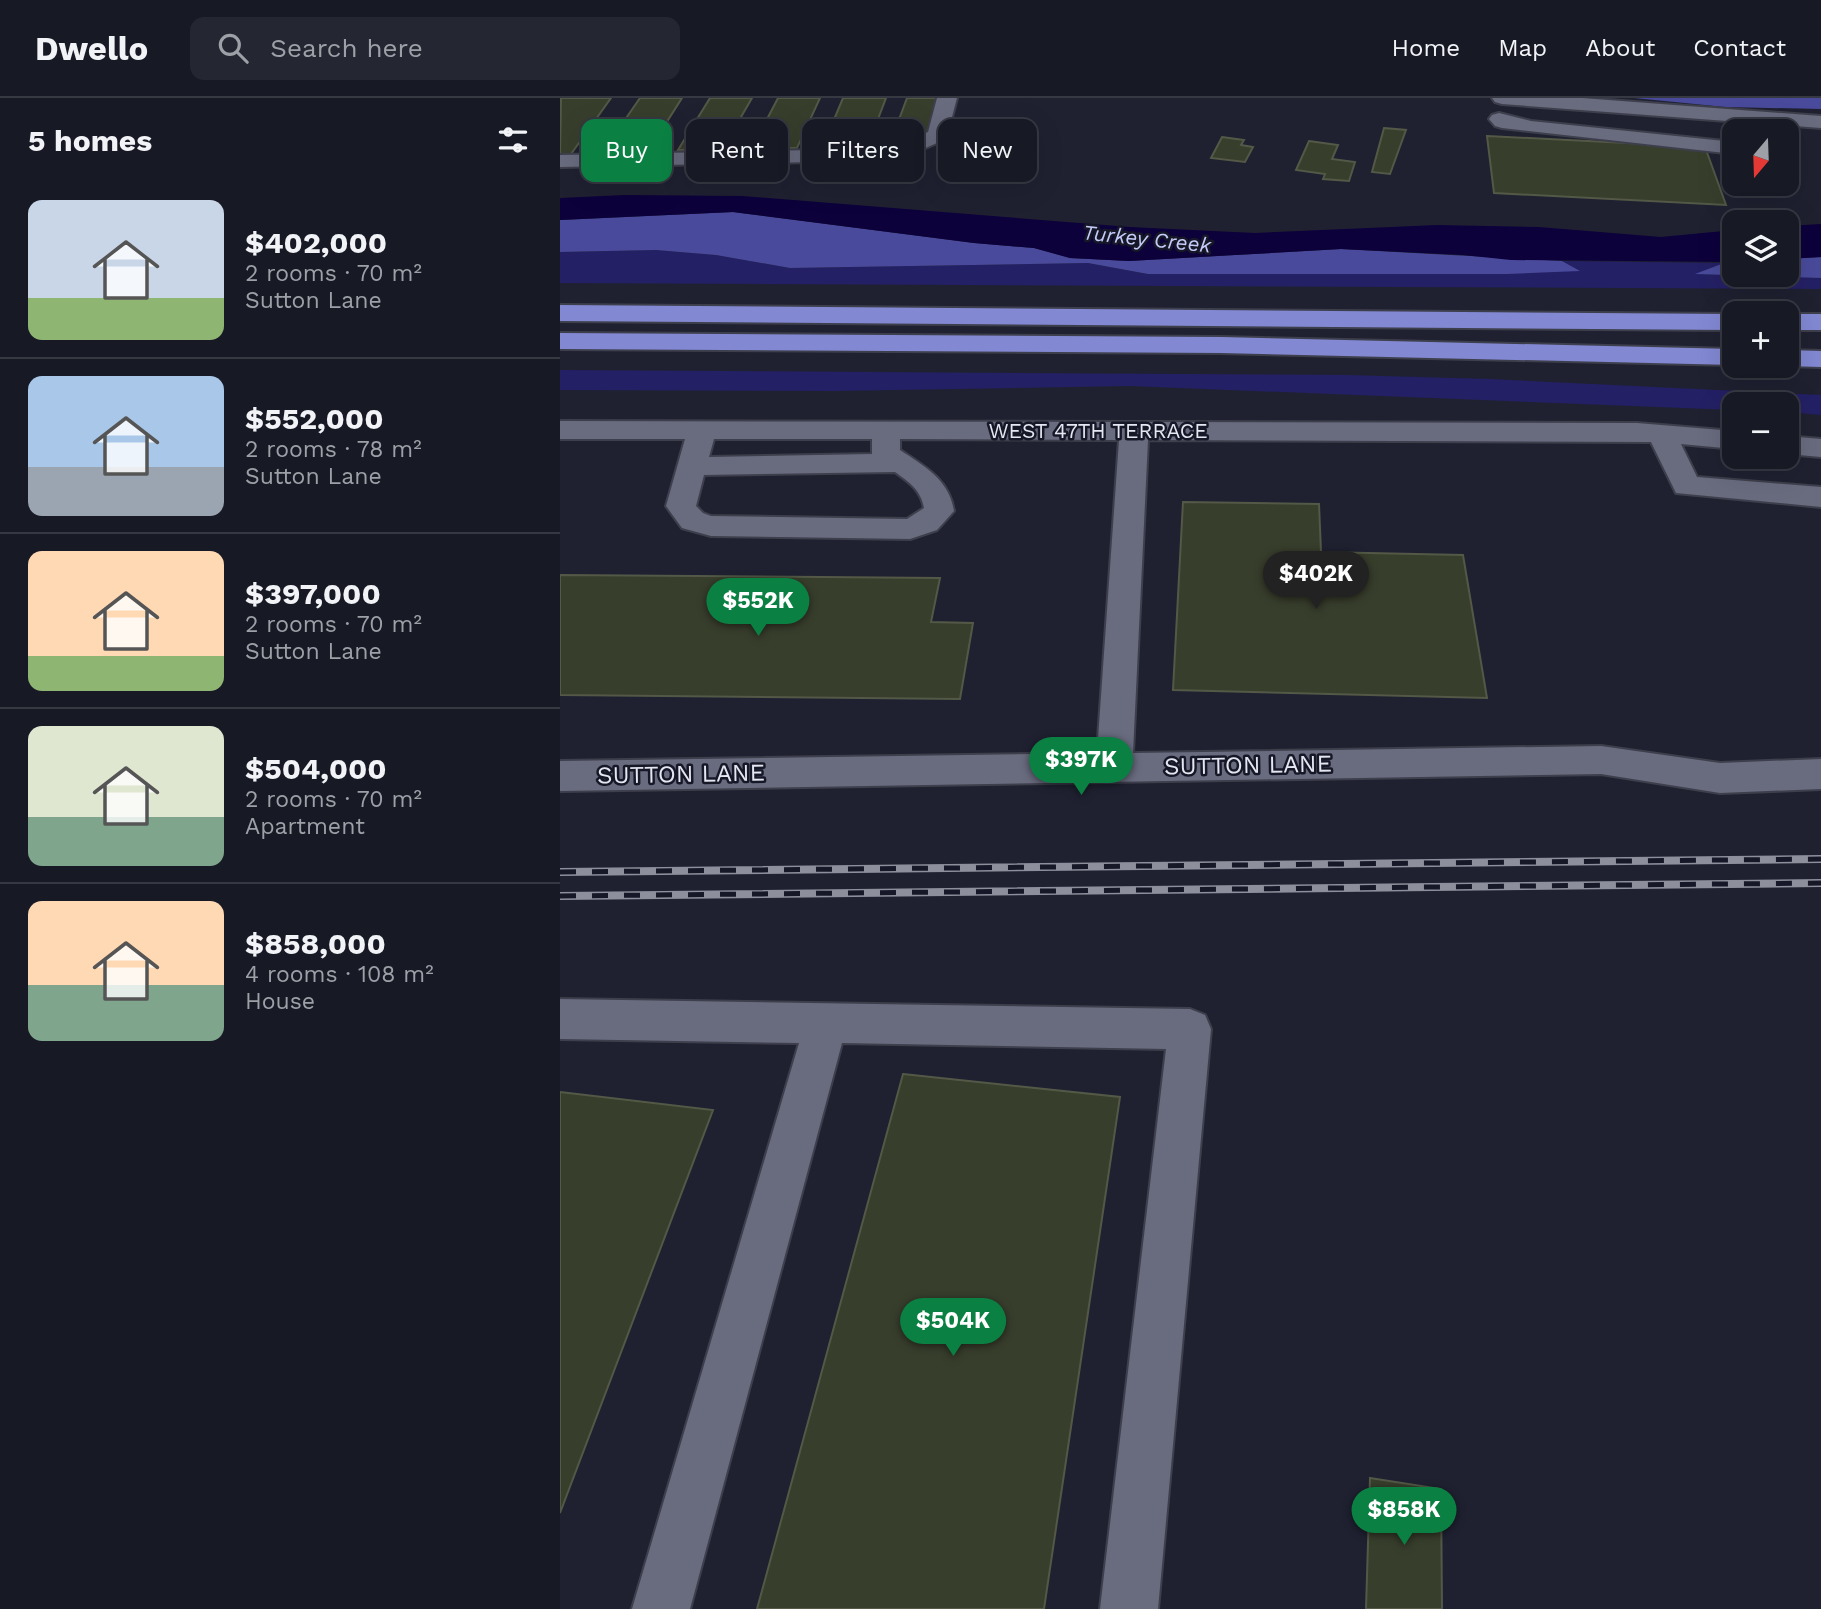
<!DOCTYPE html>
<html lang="en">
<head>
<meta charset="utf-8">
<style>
	body { margin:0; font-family:"Work Sans",sans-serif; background:#242632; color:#f1f3f6; height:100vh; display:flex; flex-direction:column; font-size:26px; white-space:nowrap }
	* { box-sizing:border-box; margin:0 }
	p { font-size:23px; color:#9ea0a7 }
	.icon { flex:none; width:38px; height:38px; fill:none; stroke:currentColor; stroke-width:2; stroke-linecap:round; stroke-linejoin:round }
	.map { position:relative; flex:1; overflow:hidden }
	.panel { display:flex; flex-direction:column; background:#171925; width:560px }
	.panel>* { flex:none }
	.hud { position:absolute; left:21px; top:21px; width:665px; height:63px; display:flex; gap:14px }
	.needle { width:46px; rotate:199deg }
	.tools { position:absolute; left:1162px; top:21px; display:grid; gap:14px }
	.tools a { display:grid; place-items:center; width:77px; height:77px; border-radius:14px; background:#171925; box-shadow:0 7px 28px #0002,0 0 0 2px #363842; font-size:35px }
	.price { position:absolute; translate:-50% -60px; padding:0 16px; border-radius:24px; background:#0b8043; color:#fff; font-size:23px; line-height:46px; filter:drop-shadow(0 2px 4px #0008) }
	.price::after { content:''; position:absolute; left:50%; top:42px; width:21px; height:16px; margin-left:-10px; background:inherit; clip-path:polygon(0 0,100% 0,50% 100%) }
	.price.active { background:#222; color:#fff }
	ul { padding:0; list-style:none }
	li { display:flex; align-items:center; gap:21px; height:175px; padding:0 28px }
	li+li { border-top:2px solid #363842 }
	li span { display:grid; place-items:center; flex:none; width:196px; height:140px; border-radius:14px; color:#555 }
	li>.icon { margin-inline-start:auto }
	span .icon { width:84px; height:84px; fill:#fffc; stroke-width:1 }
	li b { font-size:30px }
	h2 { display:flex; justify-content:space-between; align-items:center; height:84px; padding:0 28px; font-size:30px }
	.pill { padding:0 24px; border-radius:14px; background:#171925; box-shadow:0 7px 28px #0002,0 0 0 2px #363842; font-size:24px; line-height:63px }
	.pill.active { background:#0b8043; color:#fff }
	header { display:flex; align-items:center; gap:42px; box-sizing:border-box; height:98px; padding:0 35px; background:#171925; border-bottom:2px solid #363842 }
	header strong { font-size:33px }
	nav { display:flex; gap:38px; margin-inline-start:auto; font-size:24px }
	.search { width:490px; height:63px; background:#242632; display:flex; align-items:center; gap:18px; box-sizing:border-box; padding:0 24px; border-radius:14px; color:#9ea0a7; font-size:26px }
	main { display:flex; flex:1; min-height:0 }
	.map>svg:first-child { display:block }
	.green { fill:#242065 }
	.forest { fill:#494a9b }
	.water { fill:#0d013c }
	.building { fill:#383e2c; stroke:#535946; stroke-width:2 }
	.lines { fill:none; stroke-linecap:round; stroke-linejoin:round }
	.minor-casing { stroke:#3e3f4c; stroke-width:4 }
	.highway-casing { stroke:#3e3f4c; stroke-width:4 }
	.minor { fill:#696b7f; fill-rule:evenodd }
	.highway { fill:#8288d2; fill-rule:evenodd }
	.rail-casing { stroke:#8d8f9c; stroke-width:8 }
	.rail { stroke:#161727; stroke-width:5; stroke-dasharray:16; stroke-linecap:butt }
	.labels { text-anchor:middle; stroke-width:5; stroke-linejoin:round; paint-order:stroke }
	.far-water-label { font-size:21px; font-style:italic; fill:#c5cbf8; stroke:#161727 }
	.far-street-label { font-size:21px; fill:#e4e6f1; stroke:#161727 }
	.street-label { font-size:24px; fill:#e4e6f1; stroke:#161727 }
</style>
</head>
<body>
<header>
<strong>Dwello</strong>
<div class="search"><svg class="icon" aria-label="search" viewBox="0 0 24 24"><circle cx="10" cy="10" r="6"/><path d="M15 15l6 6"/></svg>Search here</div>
<nav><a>Home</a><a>Map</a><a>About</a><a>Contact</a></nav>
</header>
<main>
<section class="panel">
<h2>5 homes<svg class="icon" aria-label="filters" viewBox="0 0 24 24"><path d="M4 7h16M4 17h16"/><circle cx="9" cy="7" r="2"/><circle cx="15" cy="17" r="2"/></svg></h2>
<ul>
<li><span style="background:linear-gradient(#c9d6e8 70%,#8fb573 0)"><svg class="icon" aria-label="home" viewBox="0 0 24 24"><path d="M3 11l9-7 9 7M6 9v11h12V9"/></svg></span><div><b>$402,000</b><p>2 rooms · 70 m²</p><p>Sutton Lane</p></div></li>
<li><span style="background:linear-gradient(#a9c7e8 65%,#9aa5b1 0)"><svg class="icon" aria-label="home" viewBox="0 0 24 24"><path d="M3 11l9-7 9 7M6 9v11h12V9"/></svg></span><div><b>$552,000</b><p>2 rooms · 78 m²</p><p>Sutton Lane</p></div></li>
<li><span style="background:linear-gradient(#ffd9b3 75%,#8fb573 0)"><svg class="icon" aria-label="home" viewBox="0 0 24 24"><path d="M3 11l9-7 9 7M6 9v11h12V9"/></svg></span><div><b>$397,000</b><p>2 rooms · 70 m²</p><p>Sutton Lane</p></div></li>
<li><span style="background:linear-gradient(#dfe7d0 65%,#7fa58c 0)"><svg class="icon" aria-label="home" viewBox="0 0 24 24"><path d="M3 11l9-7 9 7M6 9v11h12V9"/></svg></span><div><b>$504,000</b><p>2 rooms · 70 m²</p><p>Apartment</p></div></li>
<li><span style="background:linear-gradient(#ffd9b3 60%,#7fa58c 0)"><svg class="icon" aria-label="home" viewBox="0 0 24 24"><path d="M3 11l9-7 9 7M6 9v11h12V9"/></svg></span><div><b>$858,000</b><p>4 rooms · 108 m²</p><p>House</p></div></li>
</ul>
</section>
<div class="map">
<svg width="1261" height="1511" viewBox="0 0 1261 1511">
	<rect width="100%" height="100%" fill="#1f2131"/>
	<g class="green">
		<path d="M96,152l60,5 74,13 298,-5 60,11 430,-4 -16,-9 162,2 -27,11 124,4v11l-1261,-6v-31z"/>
		<path d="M0,272l787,5 142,4 332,16v20l-34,-3v-8h-53v6l-604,-24 -296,5 -274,-1z"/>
	</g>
	<g class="forest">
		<path d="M1074,0h187v11l-96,-2z"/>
		<path d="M173,114l241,31 60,5 36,10 59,3 212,-12 221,12 18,10 -73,3h-359l-60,-11 -298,5 -74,-13 -60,-5 -96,2v-32z"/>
		<path d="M1261,159v21l-126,-4 29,-11 10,-1v13h53v-16z"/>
	</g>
	<g class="water">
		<path d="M65,97l117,1 388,31 125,6 182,-8 102,2 122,10 73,-7v32l-223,-2 -48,-5 -122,-6 -212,12 -59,-3 -36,-10 -60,-5 -241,-31 -173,8v-22z"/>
		<path d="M1261,126v33l-34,2v-33z"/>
	</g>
	<g class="building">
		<path d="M1,0h50l-40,56h-11z"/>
		<path d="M80,0h42l-33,52h-45z"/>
		<path d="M150,0h42l-30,52h-44z"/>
		<path d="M218,0h42l-23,50h-45z"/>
		<path d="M283,0h43l-19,50h-45z"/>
		<path d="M347,0h34l-12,35h-35z"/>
		<path d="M824,30l22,2 -16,44 -18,-2z"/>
		<path d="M927,38l218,11 21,58 -232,-12z"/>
		<path d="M662,39l22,3 -3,5 12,2 -8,15 -34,-4z"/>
		<path d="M749,43l29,4 -6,14 23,3 -6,19 -26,-2 2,-5 -29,-4z"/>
		<path d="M623,404l136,2 2,48 142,3 24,143 -314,-8z"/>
		<path d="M0,477l380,3 -9,44 42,1 -13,76 -400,-4z"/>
		<path d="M343,976l217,23 -76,512h-287z"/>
		<path d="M0,994l153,18 -153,403z"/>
		<path d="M810,1380l71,11 1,120h-76z"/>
	</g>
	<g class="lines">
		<defs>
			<g id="minor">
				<path d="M377,0h20l-10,38 -3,4 -30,13 -45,8 -309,6v-12l309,-6 33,-6 26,-11z"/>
				<path d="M932,0h90l239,18v12l-319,-24 -7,-2z"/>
				<path d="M939,15l32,8 203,21v12l-232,-26 -7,-2 -6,-7 3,-4z"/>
				<path d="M0,323l1077,2 97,8v18l-53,-5 16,33 124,10v20l-145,-14 -25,-51 -503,-2 -15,313 468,-7 119,17 101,-4v30l-101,4 -119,-19 -1041,17v-30l537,-8 22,-313 -219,-1v11c24,16 49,29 54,61l-17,19 -27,9 -199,-3 -29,-8 -16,-22 19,-67h-125zM154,341h158v15l-163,3zM335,374c14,10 26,18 29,36l-17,11 -196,-3 -8,-3 -7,-7 8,-31z"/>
				<path d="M1227,338l34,3v18l-34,-3z"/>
				<path d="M0,901l630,10 15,6 6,14 -53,580h-58l66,-560 -324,-6 -152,566h-58l167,-566 -239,-4z"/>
			</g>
			<g id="highway">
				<path d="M0,207l1174,9v16l-1174,-9z"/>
				<rect x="1227" y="216" width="34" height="16"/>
				<path d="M0,235l661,4 513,12v16l-513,-12 -661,-4z"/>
				<path d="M1227,252l34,1v16l-35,-1z"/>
			</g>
		</defs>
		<use href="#minor" class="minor-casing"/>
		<use href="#highway" class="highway-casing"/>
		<use href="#minor" class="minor"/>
		<use href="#highway" class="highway"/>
		<defs>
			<g id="rail">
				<path d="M0,774l1261,-13"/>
				<path d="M0,798l1261,-13"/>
			</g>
		</defs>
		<use href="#rail" class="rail-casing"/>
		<use href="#rail" class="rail"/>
	</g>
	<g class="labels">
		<g class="far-water-label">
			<text transform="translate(587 141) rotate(6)" y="7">Turkey Creek</text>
		</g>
		<g class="far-street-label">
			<text x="538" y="340">WEST 47TH TERRACE</text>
		</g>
		<g class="street-label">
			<text transform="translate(688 667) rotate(-1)" y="8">SUTTON LANE</text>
			<text transform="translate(121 676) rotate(-1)" y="8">SUTTON LANE</text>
		</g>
	</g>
</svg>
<div class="tools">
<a><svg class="needle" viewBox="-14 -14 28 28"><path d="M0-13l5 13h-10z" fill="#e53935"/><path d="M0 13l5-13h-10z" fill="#9ea0a7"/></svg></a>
<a><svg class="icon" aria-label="layers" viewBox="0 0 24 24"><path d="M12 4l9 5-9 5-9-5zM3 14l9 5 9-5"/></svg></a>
<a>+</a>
<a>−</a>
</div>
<b class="price active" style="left:756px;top:513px">$402K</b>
<b class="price" style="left:198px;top:540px">$552K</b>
<b class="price" style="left:521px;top:699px">$397K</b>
<b class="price" style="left:393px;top:1260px">$504K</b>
<b class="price" style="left:844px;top:1449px">$858K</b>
<div class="hud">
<a class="pill active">Buy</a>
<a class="pill">Rent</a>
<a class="pill">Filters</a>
<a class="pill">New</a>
</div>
</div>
</main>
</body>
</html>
